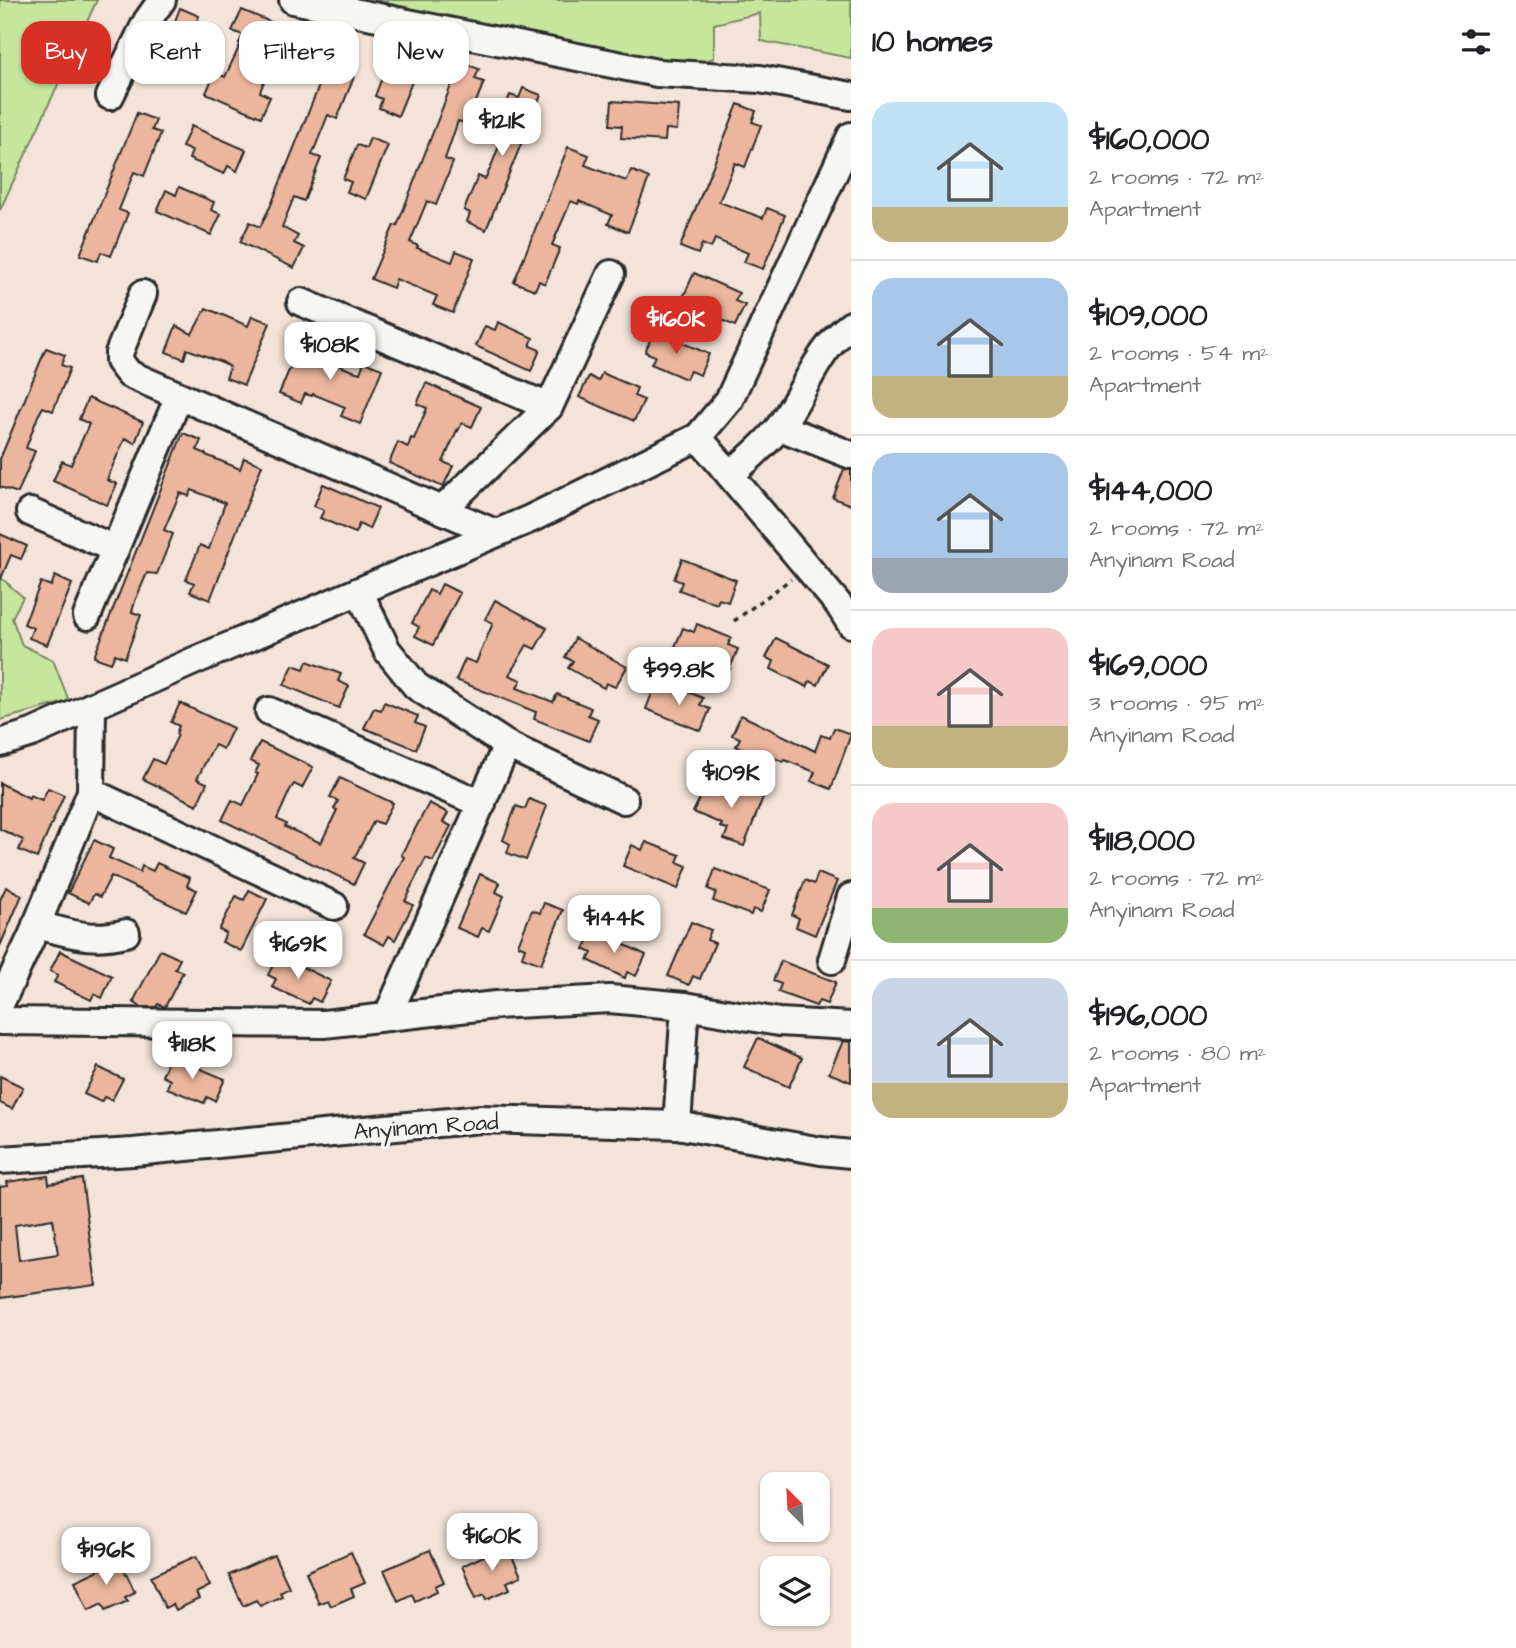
<!DOCTYPE html>
<html lang="en">
<head>
<meta charset="utf-8">
<style>
	body { margin:0; font-family:"Architects Daughter",sans-serif; background:#f2f2f2; color:#202124; height:100vh; display:flex; flex-direction:column; font-size:26px; white-space:nowrap }
	* { box-sizing:border-box; margin:0 }
	p { font-size:23px; color:#757577 }
	.icon { flex:none; width:38px; height:38px; fill:none; stroke:currentColor; stroke-width:2; stroke-linecap:round; stroke-linejoin:round }
	.map { position:relative; flex:1; overflow:hidden }
	.drawer { display:flex; flex-direction:column; background:#fff; width:665px }
	.drawer>* { flex:none }
	.hud { position:absolute; left:21px; top:21px; width:665px; height:63px; display:flex; gap:14px }
	.needle { width:46px; rotate:336deg }
	.buttons { position:absolute; left:760px; top:1472px; display:grid; gap:14px }
	.buttons a { display:grid; place-items:center; width:70px; height:70px; border-radius:14px; background:#fff; box-shadow:0 2px 5px #0004; font-size:35px }
	.price { position:absolute; translate:-50% -60px; padding:0 16px; border-radius:14px; background:#fff; color:#222; font-size:23px; line-height:46px; filter:drop-shadow(0 2px 4px #0008) }
	.price::after { content:''; position:absolute; left:50%; top:42px; width:21px; height:16px; margin-left:-10px; background:inherit; clip-path:polygon(0 0,100% 0,50% 100%) }
	.price.on { background:#d93025; color:#fff }
	ul { padding:0; list-style:none }
	li { display:flex; align-items:center; gap:21px; height:175px; padding:0 21px }
	li+li { border-top:2px solid #e0e0e0 }
	li span { display:grid; place-items:center; flex:none; width:196px; height:140px; border-radius:21px; color:#555 }
	li>.icon { margin-inline-start:auto }
	span .icon { width:84px; height:84px; fill:#fffc; stroke-width:1 }
	li b { font-size:30px }
	h2 { display:flex; justify-content:space-between; align-items:center; height:84px; padding:0 21px; font-size:30px }
	.pill { padding:0 24px; border-radius:21px; background:#fff; box-shadow:0 2px 5px #0004; font-size:24px; line-height:63px }
	.pill.on { background:#d93025; color:#fff }
	main { display:flex; flex:1; min-height:0 }
	.map>svg:first-child { display:block }
	.green { fill:#c6e69e; stroke:#788864; stroke-width:2 }
	.building { fill:#ebb69d; stroke:#2b2b2b; stroke-width:2; fill-rule:evenodd }
	.lines { fill:none; stroke-linecap:round; stroke-linejoin:round }
	.minor-casing { stroke:#2b2b2b; stroke-width:32 }
	.path { stroke:#2b2b2b; stroke-width:3.5; stroke-dasharray:5 5; stroke-linecap:butt }
	.minor { stroke:#f6f6f2; stroke-width:26 }
	.labels { text-anchor:middle; stroke-width:7; stroke-linejoin:round; paint-order:stroke }
	.street-label { font-size:23px; fill:#2b2b2b; stroke:#f6f6f2 }
</style>
</head>
<body>
<main>
<div class="map">
<svg width="851" height="1648" viewBox="0 0 851 1648">
	<rect width="100%" height="100%" fill="#f3e3d8"/>
	<filter id="ink" filterUnits="userSpaceOnUse"><feTurbulence type="fractalNoise" baseFrequency=".0143" numOctaves="2"/><feDisplacementMap in="SourceGraphic" scale="14" xChannelSelector="R" yChannelSelector="G"/><feConvolveMatrix kernelMatrix="1 2 1 2 8 2 1 2 1" color-interpolation-filters="sRGB"/></filter>
	<g filter="url(#ink)">
		<g class="green">
			<path d="M0,0h97l-97,210z"/>
			<path d="M371,0h480v58l-90,-17 -1,-28 -46,11v34l-28,9z"/>
			<path d="M0,577l23,20 -11,21 10,27 31,15 16,41 -69,19z"/>
		</g>
		<g class="building">
			<path d="M180,8l19,8 -4,10 9,3 -17,42 -10,-3 -4,9 -17,-7z"/>
			<path d="M242,10l55,23 -9,21 -10,-4 -15,34 -3,8 10,5 -9,20 -55,-24 9,-21 10,5 16,-34h-2l4,-8 -11,-4z"/>
			<path d="M401,55l19,7 -22,54 -19,-8 3,-9 -7,-3 13,-34 9,3z"/>
			<path d="M331,56l18,7 -4,10 9,4 -17,42 -9,-4 -16,40 9,3 -17,43 -10,-4 -12,30 16,9 -4,7 10,5 -10,20 -54,-26 10,-20 10,5 11,-22z"/>
			<path d="M460,62l19,7 -4,10 9,3 -17,42 -9,-3 -13,38 8,3 -17,43 -9,-4 -17,41 8,4 -1,2 35,14 4,-11 18,7 -21,55 -20,-8 4,-9 -41,-17 -3,9 -22,-9 23,-54 3,1z"/>
			<path d="M523,88l18,7 -55,135 -19,-8 3,-9 -6,-3 14,-34 7,3 5,-10 14,-36 -8,-3 14,-35 9,3z"/>
			<path d="M612,101l67,5 -2,24 -11,-1 -1,12 -44,-3 1,-12 -12,-1z"/>
			<path d="M738,104l18,7 -4,11 9,3 -16,42 -10,-4 -16,39 44,16 4,-10 18,7 -22,54 -19,-7 4,-9 -33,-14 -4,9 -9,-4 -4,10 -18,-7z"/>
			<path d="M137,113l19,7 -4,10 9,3 -17,43 -10,-4 -15,38 9,3 -17,43 -10,-4 -3,9 -18,-6z"/>
			<path d="M191,126l55,24 -9,21 -9,-5 -4,8 -35,-15 3,-8 -10,-4z"/>
			<path d="M370,138l18,7 -22,54 -19,-7 4,-10 -8,-3 14,-34 9,3z"/>
			<path d="M568,147l21,8 -4,10 33,13 9,3 4,-11 18,8 -21,54 -20,-8 4,-9 -33,-14 -1,3 -7,-3 -19,44 8,3 -15,36 -6,-3 -4,9 -21,-8z"/>
			<path d="M179,187l35,15 -3,8 10,4 -10,21 -54,-24 9,-21 10,5z"/>
			<path d="M694,273l45,20 -4,8 10,4 -10,21 -54,-24z"/>
			<path d="M206,308l42,18 4,-10 18,7 -26,62 -18,-7 4,-11 -8,-5 -35,-13 -3,10 -18,-7 10,-26 16,8z"/>
			<path d="M498,322l35,16 -3,8 10,4 -9,21 -55,-25 9,-20 10,4z"/>
			<path d="M654,331l55,23 -9,21 -10,-4 -4,8 -35,-15 4,-8 -10,-4z"/>
			<path d="M302,339l20,8 -4,10 32,13 10,3 4,-11 18,7 -22,55 -19,-8 4,-9 -32,-13 -1,2 -7,-2 -4,9 -22,-9z"/>
			<path d="M46,348l19,7 -4,10 9,3 -17,43 -10,-4 -5,9 -12,32 9,3 -17,42 -18,-6v-28z"/>
			<path d="M602,373l35,15 -3,8 10,4 -10,21 -55,-24 10,-21 9,5z"/>
			<path d="M426,383l55,24 -9,20 -10,-4 -4,8 -1,-1 -14,32 10,4 -10,21 -54,-24 9,-21 10,5 3,-9 3,1 13,-31 -10,-4z"/>
			<path d="M88,398l55,24 -8,21 -10,-5 -15,34 -3,8 10,4 -10,21 -54,-24 9,-20 9,4 18,-41 -10,-5z"/>
			<path d="M183,433l18,7 -4,10 9,4v1l34,14 4,-11 18,7 -52,135 -20,-8 4,-9 -8,-3 14,-35 9,4 16,-46 -33,-13 -3,6 -9,-3 -16,37 9,4 -16,40 -10,-1 -12,28 -3,11 9,3 -16,43 -10,-4 -4,9 -17,-6z"/>
			<path d="M844,469l7,1v35l-18,-7z"/>
			<path d="M323,484l55,24 -9,21 -10,-5 -4,9 -35,-15 4,-8 -10,-4z"/>
			<path d="M0,534l27,12 -6,13 -10,-4 -11,26z"/>
			<path d="M682,559l54,21 -8,22 -9,-3 -2,5 -38,-14 3,-8 -8,-3z"/>
			<path d="M55,576l17,8 -25,61 -18,-7 4,-10 -9,-4 17,-42 10,4z"/>
			<path d="M442,584l18,9 -27,52 -18,-9 4,-9 -7,-4 17,-33 8,4z"/>
			<path d="M495,600l52,28 -12,21 -8,-4 -18,30 12,5 -4,8 36,14 4,-8 34,14 -3,7 10,4 -9,22 -55,-22 2,-7 -80,-32 9,-21 11,4 17,-40 -8,-4z"/>
			<path d="M697,624l34,14 -3,7 10,4 -9,22 -55,-22 9,-21 11,4z"/>
			<path d="M575,638l52,29 -12,20 -9,-4 -2,5 -36,-20 5,-7 -8,-4z"/>
			<path d="M776,638l52,26 -10,21 -8,-4 -3,6 -36,-18 3,-8 -8,-3z"/>
			<path d="M307,661l34,13 -3,7 11,5 -10,22 -55,-23 9,-20 11,4z"/>
			<path d="M669,684l34,14 -3,7 10,4 -9,22 -55,-22 8,-21 11,5z"/>
			<path d="M384,702l34,14 -3,7 10,4 -9,22 -52,-21 10,-20 7,2z"/>
			<path d="M180,703l53,25 -10,21 -8,-4 -4,6 -14,28 10,4 -10,22 -54,-26 10,-20 11,5 14,-29 -2,-1 3,-8 -8,-4z"/>
			<path d="M741,715l74,36 6,-16 9,3 4,-10 17,6 -20,55 -20,-8 4,-9 -30,-12 -2,2 -8,-4 -3,6 -36,-18 4,-8 -8,-3z"/>
			<path d="M260,742l53,25 -11,21 -8,-4 -4,6 -13,29 9,5 -1,3 36,16 16,-33 -3,-1 4,-8 -8,-4 10,-19 53,25 -11,21 -8,-3 -20,37 10,5 -10,21 -132,-64 10,-20 11,5 15,-31 -3,-1 4,-8 -9,-4z"/>
			<path d="M708,782l35,13 4,-10 18,7 -21,54 -20,-7 4,-10 -8,-2 2,-3 -29,-12z"/>
			<path d="M0,783l29,15 1,-3 12,5 6,-12 16,7 -27,63 -18,-8 4,-10 -23,-11z"/>
			<path d="M529,799l18,7 -21,54 -19,-7 3,-9 -7,-4 13,-34 9,3z"/>
			<path d="M429,803l19,10 -5,9 8,4 -18,35 -7,-3 -17,33 1,1 -5,9 8,4 -18,35 -6,-4 -5,9 -20,-11 40,-77 -3,-2z"/>
			<path d="M94,840l19,9 -4,9 31,14 2,-6 11,5 4,-8 33,15 -3,8 10,4 -11,22 -75,-36 -11,21 -6,-3 -5,9 -21,-10z"/>
			<path d="M646,842l34,13 -3,7 10,4 -9,23 -55,-23 9,-21 10,5z"/>
			<path d="M715,869l55,21 -9,22 -8,-3 -2,6 -38,-14 3,-9 -8,-3z"/>
			<path d="M818,873l19,8 -22,54 -19,-8 3,-9 -7,-3 13,-35 9,4z"/>
			<path d="M480,874l20,9 -4,9 8,4 -15,35 -7,-3 -4,9 -21,-9z"/>
			<path d="M6,887l16,8 -22,51v-46z"/>
			<path d="M249,890l18,9 -26,52 -19,-9 4,-9 -7,-3 17,-34 8,4z"/>
			<path d="M544,903l19,7 -22,54 -19,-7 3,-9 -7,-3 14,-35 8,3z"/>
			<path d="M691,922l20,8 -4,10 8,3 -15,36 -7,-3 -4,9 -21,-9z"/>
			<path d="M594,930l52,25 -10,21 -9,-4 -2,6 -37,-18 4,-7 -8,-4z"/>
			<path d="M160,950l20,9 -5,10 8,3 -18,35 -7,-3 -2,3h-14l-9,-5z"/>
			<path d="M60,951l52,25 -10,22 -8,-4 -3,6 -37,-18 4,-7 -8,-4z"/>
			<path d="M278,955l53,26 -11,21 -8,-4 -3,6 -37,-17 4,-8 -8,-4z"/>
			<path d="M781,961l55,21 -9,22 -8,-3 -3,5 -38,-14 3,-8 -8,-3z"/>
			<path d="M758,1038l44,20 -13,29 -45,-20z"/>
			<path d="M843,1041l8,1v40l-22,-9z"/>
			<path d="M170,1056l55,23 -10,22 -8,-4 -3,6 -37,-15 3,-8 -8,-4z"/>
			<path d="M98,1067l25,12 -11,21 -8,-3 -3,5 -17,-8z"/>
			<path d="M0,1076l23,11 -11,22 -12,-6z"/>
			<path d="M48,1176l1,8 33,-5 14,106 -96,13v-111l8,-1 -1,-4zM53,1219l5,35 -39,6 -4,-35z"/>
			<path d="M507,1545l14,31 -14,6 3,7 -23,10 -3,-5 -8,4 -14,-32z"/>
			<path d="M430,1550l14,32 -9,4 2,5 -22,10 -3,-7 -14,7 -14,-31z"/>
			<path d="M351,1552l14,31 -14,6 3,7 -23,10 -3,-6 -9,4 -13,-32z"/>
			<path d="M274,1555l15,32 -9,5 2,4 -22,10 -4,-6 -13,6 -14,-31z"/>
			<path d="M196,1556l14,30 -14,7 3,6 -23,11 -3,-6 -8,4 -14,-32z"/>
			<path d="M120,1560l15,32 -10,5 3,4 -23,10 -3,-7 -14,7 -13,-30z"/>
		</g>
		<g class="lines">
			<defs>
				<g id="minor">
					<path d="M293,0l364,73 103,6 91,17"/>
					<path d="M110,96l37,-75 15,-21"/>
					<path d="M143,294l-24,59v8l10,13 366,159"/>
					<path d="M301,302l248,105"/>
					<path d="M780,427l71,28"/>
					<path d="M698,437l141,168 12,19"/>
					<path d="M730,475c16,-15 37,-31 50,-49 25,-33 36,-76 71,-101"/>
					<path d="M442,510l107,-103 62,-133"/>
					<path d="M30,512l85,37"/>
					<path d="M359,591l28,59 29,36 91,59 117,55"/>
					<path d="M87,616l92,-220"/>
					<path d="M269,711l213,93"/>
					<path d="M0,743l32,-10 164,-73 334,-141 168,-82 31,-37 122,-264"/>
					<path d="M91,792l243,114"/>
					<path d="M36,925c35,8 54,17 90,8"/>
					<path d="M832,960l19,-63"/>
					<path d="M0,1004l32,-68 59,-144 1,-86"/>
					<path d="M387,1017l120,-272"/>
					<path d="M0,1021l324,3 172,-19 114,-6 75,7 94,16 72,4"/>
					<path d="M677,1125l8,-119"/>
					<path d="M0,1160l133,-8 348,-33 196,6 144,26 30,3"/>
				</g>
			</defs>
			<use href="#minor" class="minor-casing"/>
			<path class="path" d="M734,621l57,-42"/>
			<use href="#minor" class="minor"/>
		</g>
	</g>
	<g class="labels">
		<g class="street-label">
			<text transform="translate(426 1126) rotate(-4)" y="8">Anyinam Road</text>
		</g>
	</g>
</svg>
<div class="buttons">
<a><svg class="needle" viewBox="-14 -14 28 28"><path d="M0-13l5 13h-10z" fill="#e53935"/><path d="M0 13l5-13h-10z" fill="#757577"/></svg></a>
<a><svg class="icon" aria-label="layers" viewBox="0 0 24 24"><path d="M12 4l9 5-9 5-9-5zM3 14l9 5 9-5"/></svg></a>
</div>
<b class="price" style="left:502px;top:158px">$121K</b>
<b class="price on" style="left:676px;top:356px">$160K</b>
<b class="price" style="left:330px;top:382px">$108K</b>
<b class="price" style="left:679px;top:707px">$99.8K</b>
<b class="price" style="left:731px;top:810px">$109K</b>
<b class="price" style="left:614px;top:955px">$144K</b>
<b class="price" style="left:298px;top:981px">$169K</b>
<b class="price" style="left:192px;top:1081px">$118K</b>
<b class="price" style="left:492px;top:1573px">$160K</b>
<b class="price" style="left:106px;top:1587px">$196K</b>
<div class="hud">
<a class="pill on">Buy</a>
<a class="pill">Rent</a>
<a class="pill">Filters</a>
<a class="pill">New</a>
</div>
</div>
<section class="drawer">
<h2>10 homes<svg class="icon" aria-label="filters" viewBox="0 0 24 24"><path d="M4 7h16M4 17h16"/><circle cx="9" cy="7" r="2"/><circle cx="15" cy="17" r="2"/></svg></h2>
<ul>
<li><span style="background:linear-gradient(#bfe0f5 75%,#c2b280 0)"><svg class="icon" aria-label="home" viewBox="0 0 24 24"><path d="M3 11l9-7 9 7M6 9v11h12V9"/></svg></span><div><b>$160,000</b><p>2 rooms · 72 m²</p><p>Apartment</p></div></li>
<li><span style="background:linear-gradient(#a9c7e8 70%,#c2b280 0)"><svg class="icon" aria-label="home" viewBox="0 0 24 24"><path d="M3 11l9-7 9 7M6 9v11h12V9"/></svg></span><div><b>$109,000</b><p>2 rooms · 54 m²</p><p>Apartment</p></div></li>
<li><span style="background:linear-gradient(#a9c7e8 75%,#9aa5b1 0)"><svg class="icon" aria-label="home" viewBox="0 0 24 24"><path d="M3 11l9-7 9 7M6 9v11h12V9"/></svg></span><div><b>$144,000</b><p>2 rooms · 72 m²</p><p>Anyinam Road</p></div></li>
<li><span style="background:linear-gradient(#f6c9c9 70%,#c2b280 0)"><svg class="icon" aria-label="home" viewBox="0 0 24 24"><path d="M3 11l9-7 9 7M6 9v11h12V9"/></svg></span><div><b>$169,000</b><p>3 rooms · 95 m²</p><p>Anyinam Road</p></div></li>
<li><span style="background:linear-gradient(#f6c9c9 75%,#8fb573 0)"><svg class="icon" aria-label="home" viewBox="0 0 24 24"><path d="M3 11l9-7 9 7M6 9v11h12V9"/></svg></span><div><b>$118,000</b><p>2 rooms · 72 m²</p><p>Anyinam Road</p></div></li>
<li><span style="background:linear-gradient(#c9d6e8 75%,#c2b280 0)"><svg class="icon" aria-label="home" viewBox="0 0 24 24"><path d="M3 11l9-7 9 7M6 9v11h12V9"/></svg></span><div><b>$196,000</b><p>2 rooms · 80 m²</p><p>Apartment</p></div></li>
</ul>
</section>
</main>
</body>
</html>
